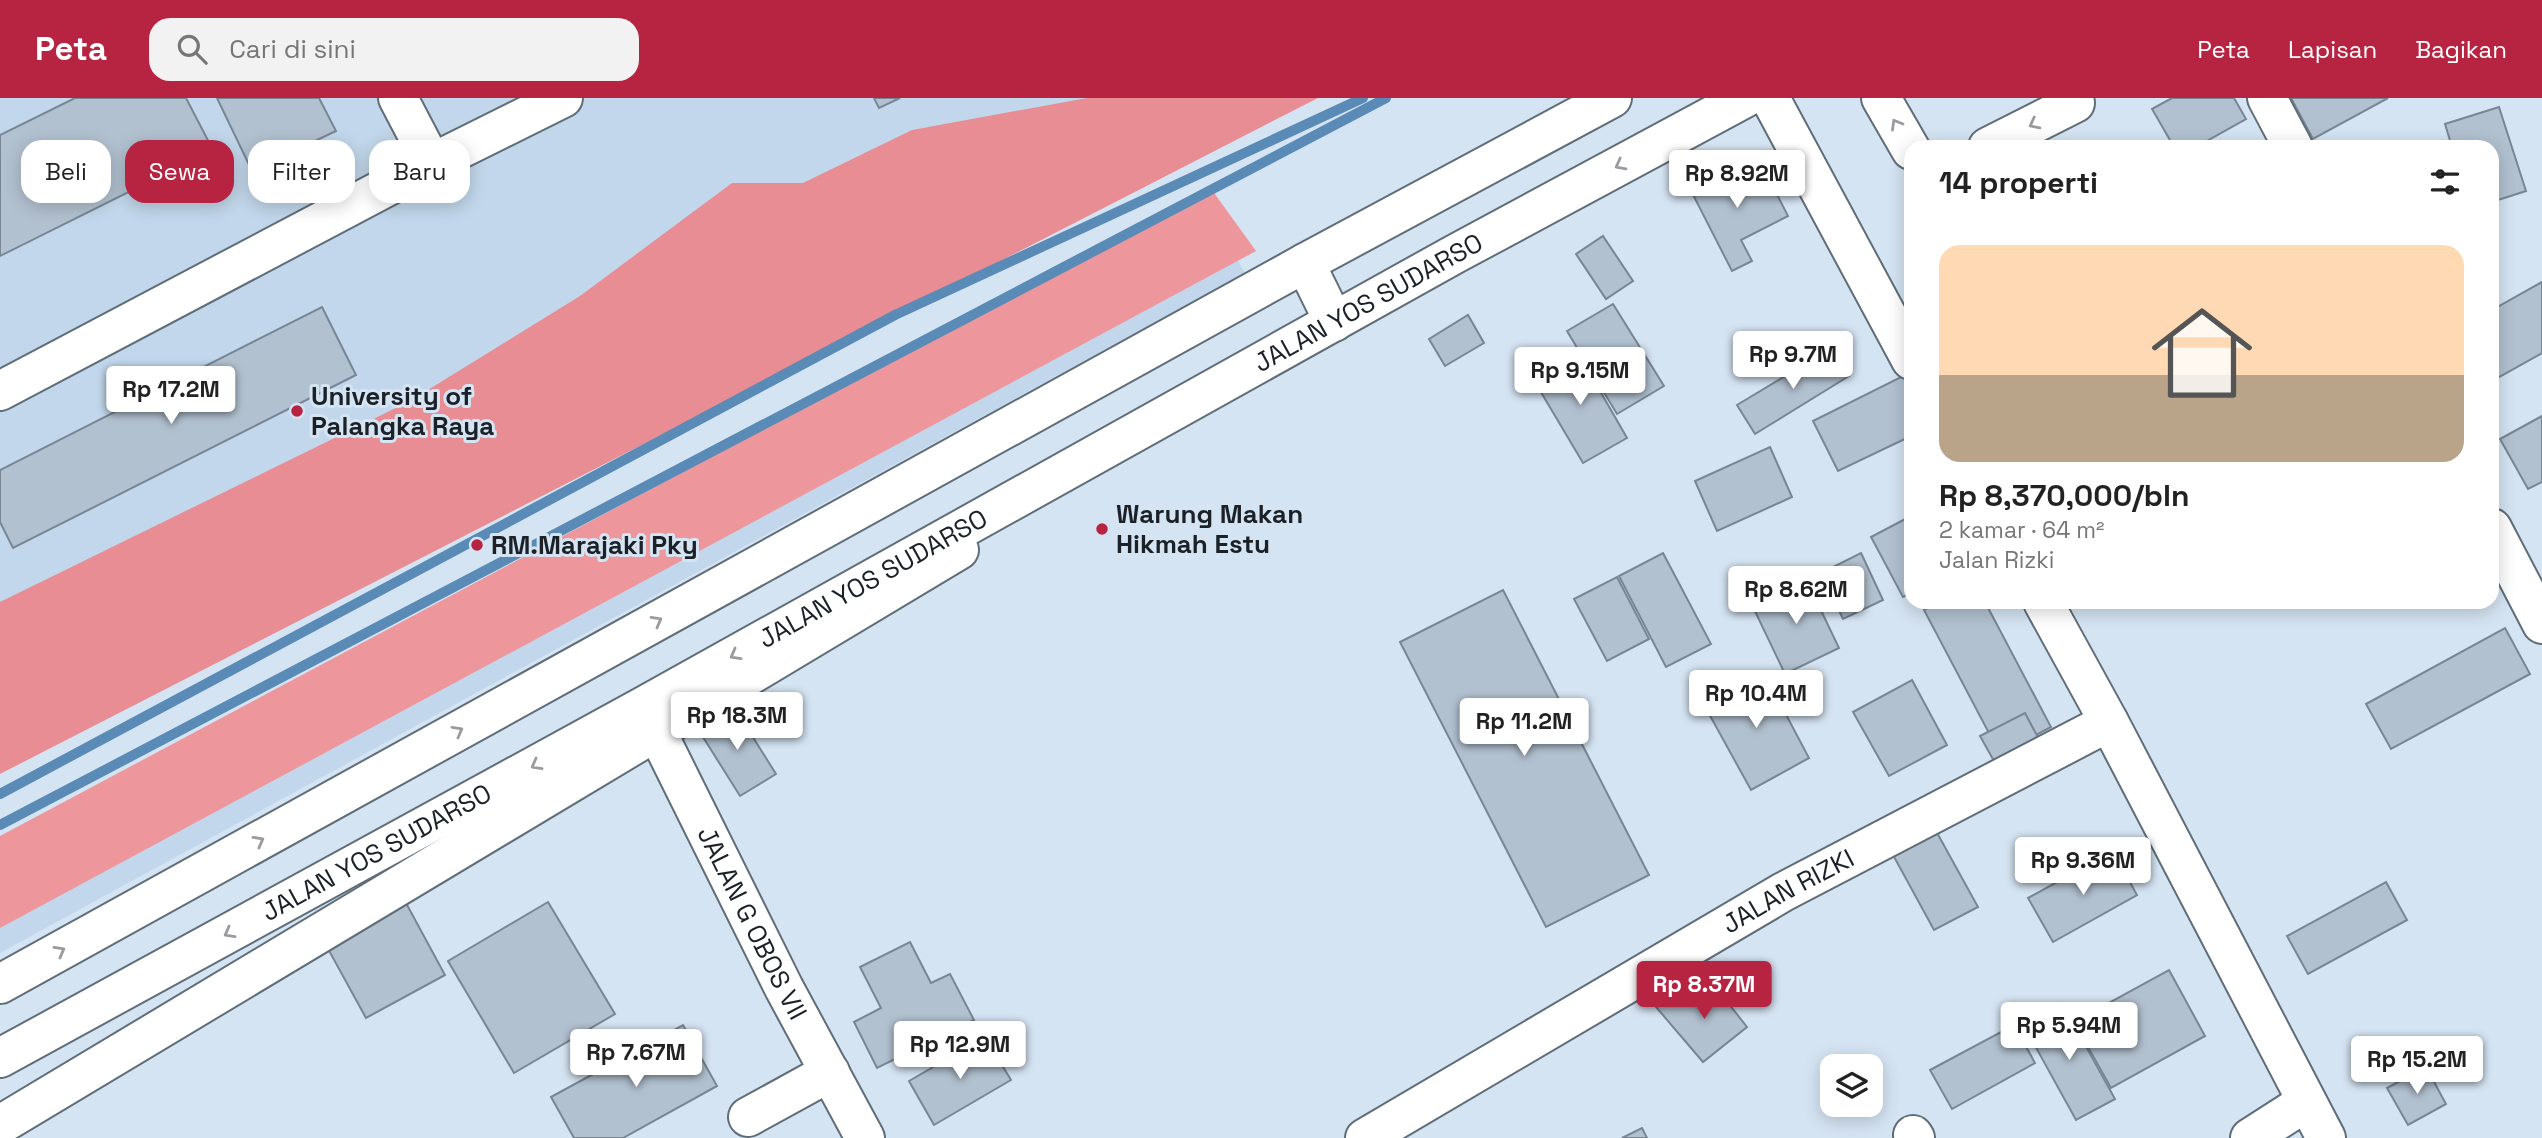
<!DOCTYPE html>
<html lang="id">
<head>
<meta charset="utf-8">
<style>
	body { margin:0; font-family:"Space Grotesk",sans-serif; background:#f2f2f2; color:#222; height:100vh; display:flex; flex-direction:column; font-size:26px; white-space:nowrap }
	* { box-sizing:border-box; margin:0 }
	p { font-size:23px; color:#767676 }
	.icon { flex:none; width:38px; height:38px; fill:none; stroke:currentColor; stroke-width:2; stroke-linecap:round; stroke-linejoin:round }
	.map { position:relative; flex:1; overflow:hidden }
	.drawer { position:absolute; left:1904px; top:42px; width:595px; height:469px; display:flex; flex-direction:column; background:#fff; border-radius:21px; box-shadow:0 4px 18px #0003 }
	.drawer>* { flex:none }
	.top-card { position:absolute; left:21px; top:42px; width:665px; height:63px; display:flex; gap:14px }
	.fabs { position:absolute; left:1820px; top:956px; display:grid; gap:14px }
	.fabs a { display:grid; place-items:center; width:63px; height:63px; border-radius:14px; background:#fff; box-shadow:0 4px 18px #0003; font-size:35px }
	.price { position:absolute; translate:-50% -60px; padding:0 16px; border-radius:7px; background:#fff; color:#222; font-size:23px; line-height:46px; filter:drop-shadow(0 2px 4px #0008) }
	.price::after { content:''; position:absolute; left:50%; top:42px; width:21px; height:16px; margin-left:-10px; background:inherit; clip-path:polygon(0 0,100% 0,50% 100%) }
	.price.on { background:#b62442; color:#fff }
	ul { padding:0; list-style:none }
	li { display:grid; align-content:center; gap:14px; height:371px; padding:0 35px }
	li+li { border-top:2px solid #e0e0e0 }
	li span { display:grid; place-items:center; height:217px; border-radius:21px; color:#555 }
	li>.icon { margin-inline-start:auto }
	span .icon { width:126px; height:126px; fill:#fffc; stroke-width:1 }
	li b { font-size:30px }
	h2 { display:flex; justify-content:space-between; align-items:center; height:84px; padding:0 35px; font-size:30px }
	.tag { padding:0 24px; border-radius:21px; background:#fff; box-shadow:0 4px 18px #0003; font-size:24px; line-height:63px }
	.tag.on { background:#b62442; color:#fff }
	header { display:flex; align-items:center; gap:42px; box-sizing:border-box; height:98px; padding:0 35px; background:#b62442; color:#fff }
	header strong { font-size:33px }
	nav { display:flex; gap:38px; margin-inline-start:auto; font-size:24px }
	.search { width:490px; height:63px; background:#f2f2f2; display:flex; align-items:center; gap:18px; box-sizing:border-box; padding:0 24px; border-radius:21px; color:#767676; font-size:26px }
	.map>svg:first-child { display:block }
	.built { fill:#c2d7eb }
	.green { fill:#ed979d }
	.forest { fill:#e78d93 }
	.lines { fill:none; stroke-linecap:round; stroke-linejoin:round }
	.stream { stroke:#5a8bb6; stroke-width:10 }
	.building { fill:#b2c1d0; stroke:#788694; stroke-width:2 }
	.minor-casing { stroke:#5f6d79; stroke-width:42 }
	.major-casing { stroke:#5f6d79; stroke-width:42 }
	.minor { stroke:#fff; stroke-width:38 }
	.major { stroke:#fff; stroke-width:38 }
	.oneway { stroke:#999b9e }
	.poi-dot { fill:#b62442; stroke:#d5e4f3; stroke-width:2.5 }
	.labels { text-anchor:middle; stroke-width:6; stroke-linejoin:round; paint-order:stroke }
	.street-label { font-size:26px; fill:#1c2127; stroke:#d5e4f3 }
	.poi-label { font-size:26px; font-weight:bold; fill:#1c2127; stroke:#d5e4f3; text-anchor:start }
</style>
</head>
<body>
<header>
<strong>Peta</strong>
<div class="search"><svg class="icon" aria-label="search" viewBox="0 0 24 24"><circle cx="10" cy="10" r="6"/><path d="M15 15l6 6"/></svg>Cari di sini</div>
<nav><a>Peta</a><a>Lapisan</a><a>Bagikan</a></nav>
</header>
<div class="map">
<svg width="2542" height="1040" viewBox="0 0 2542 1040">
	<rect width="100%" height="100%" fill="#d5e4f3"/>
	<g class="built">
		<path d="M0,0h1186l-1186,627z"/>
		<path d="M1203,100l42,75 -1245,680v-116z"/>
	</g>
	<path class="green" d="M1212,92l44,61 -1256,677v-92z"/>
	<path class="forest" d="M1087,0h231l-1318,676v-172l410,-201 170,-105 152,-113h71l109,-53z"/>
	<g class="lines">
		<g class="stream">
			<path d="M0,696l895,-479 468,-217"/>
			<path d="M0,727l1386,-727"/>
		</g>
	</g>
	<g class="building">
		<path d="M75,0h111l27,52 -213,106v-121z"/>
		<path d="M217,0h102l17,33 -84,40z"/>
		<path d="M874,0h26l-21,10z"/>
		<path d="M2172,0h62l12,21 -50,28h-22l-22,-38z"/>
		<path d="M2291,0h97l-75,41z"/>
		<path d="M2499,9l27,84 -34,11v-55h-40l-7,-23z"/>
		<path d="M1763,69l25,49 -47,24 11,21 -20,10 -47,-92 21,-11 11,21z"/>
		<path d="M1603,138l30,45 -27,18 -30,-45z"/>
		<path d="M2542,184v71l-50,28v-71z"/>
		<path d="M1613,206l51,82 -47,28 -50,-83z"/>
		<path d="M322,209l34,68 -343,173 -13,-26v-52z"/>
		<path d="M1468,217l16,28 -39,23 -16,-27z"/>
		<path d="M1832,250l17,28 -94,58 -18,-29z"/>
		<path d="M1577,253l50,87 -44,25 -51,-86z"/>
		<path d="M1905,277l6,11v50l-73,35 -25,-50z"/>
		<path d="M2542,318v66l-14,7 -28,-50z"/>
		<path d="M1770,349l22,50 -75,34 -22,-50z"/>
		<path d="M1911,418v77l-8,4 -32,-60z"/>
		<path d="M1663,455l48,91 -45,23 -47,-91z"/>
		<path d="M1861,455l22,47 -40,19 -22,-46z"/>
		<path d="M1617,479l32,62 -42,22 -33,-62z"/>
		<path d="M1806,481l33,69 -54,26 -33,-69z"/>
		<path d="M1503,492l146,285 -103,52 -146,-285z"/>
		<path d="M1939,504h46l66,125 -51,27 -76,-144z"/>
		<path d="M2505,530l25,46 -139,75 -25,-45z"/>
		<path d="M1763,573l46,87 -58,32 -48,-87z"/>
		<path d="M1912,582l35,65 -58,31 -36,-64z"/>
		<path d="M734,609l42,67 -36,22 -42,-67z"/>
		<path d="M2025,615l18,34 -44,23 -19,-34z"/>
		<path d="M1930,722l48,87 -44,23 -47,-86z"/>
		<path d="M2113,753l24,44 -84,47 -25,-44z"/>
		<path d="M2386,784l21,38 -99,54 -21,-38z"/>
		<path d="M548,804l67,112 -101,59 -66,-112z"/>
		<path d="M406,805l39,72 -79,43 -39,-71z"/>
		<path d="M910,844l21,41 19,-9 24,46 -97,48 -23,-46 27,-14 -21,-41z"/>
		<path d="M2169,872l36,66 -94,52 -37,-66z"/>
		<path d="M1714,887l33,42 -44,35 -47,-55z"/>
		<path d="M2062,905l53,96 -39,21 -53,-96z"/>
		<path d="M683,927l34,61 -94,52h-49l-23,-41z"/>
		<path d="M2014,927l21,38 -83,46 -22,-39z"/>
		<path d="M985,939l26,43 -77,45 -25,-44z"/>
		<path d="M2426,969l20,37 -38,21 -21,-37z"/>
		<path d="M1642,1030l5,10h-25z"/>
	</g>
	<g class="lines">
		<defs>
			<g id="minor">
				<path d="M398,0l34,65"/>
				<path d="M1770,0l141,262"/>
				<path d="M1881,0l30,52"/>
				<path d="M2267,0l26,49"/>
				<path d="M1988,49l87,-44 -2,-5"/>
				<path d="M0,293l432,-228 131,-65"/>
				<path d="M2492,430l50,96"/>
				<path d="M2043,504l66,120 217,416"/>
				<path id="s1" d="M646,612l138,278 81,150"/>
				<path d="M748,1019l82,-45"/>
				<path d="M0,1027l959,-575"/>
				<path d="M1913,1037l2,3"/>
				<path id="s2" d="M1365,1040l418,-246 326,-170"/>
				<path d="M2250,1040l56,-36"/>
			</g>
			<g id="major">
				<path d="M1305,165l29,59"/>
				<path d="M0,886l1305,-721 307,-165"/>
				<path id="s3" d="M0,960l644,-352 811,-452 290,-156"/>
			</g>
		</defs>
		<use href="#minor" class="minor-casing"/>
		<use href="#major" class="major-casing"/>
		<use href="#minor" class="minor"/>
		<use href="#major" class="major"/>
	</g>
	<defs><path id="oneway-chevron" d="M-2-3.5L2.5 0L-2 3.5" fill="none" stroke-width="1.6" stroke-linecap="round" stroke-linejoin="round" transform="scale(1.75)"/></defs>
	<g class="oneway">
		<use href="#oneway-chevron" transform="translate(1896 26) rotate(-120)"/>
		<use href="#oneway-chevron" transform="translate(2034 26) rotate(153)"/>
		<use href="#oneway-chevron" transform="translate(1620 67) rotate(152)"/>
		<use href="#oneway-chevron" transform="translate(657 523) rotate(-29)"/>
		<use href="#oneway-chevron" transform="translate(735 557) rotate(151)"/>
		<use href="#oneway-chevron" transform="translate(458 633) rotate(-29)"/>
		<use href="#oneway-chevron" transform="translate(536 667) rotate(151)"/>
		<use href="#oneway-chevron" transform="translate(259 743) rotate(-29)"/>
		<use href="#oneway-chevron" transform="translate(229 835) rotate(151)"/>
		<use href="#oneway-chevron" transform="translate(60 853) rotate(-29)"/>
	</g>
	<g class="poi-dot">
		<circle cx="297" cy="313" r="7"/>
		<circle cx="1102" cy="431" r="7"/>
		<circle cx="477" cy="447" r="7"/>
	</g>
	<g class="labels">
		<g class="street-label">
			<text dy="9" stroke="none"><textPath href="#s3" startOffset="1563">JALAN YOS SUDARSO</textPath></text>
			<text dy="9" stroke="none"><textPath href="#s3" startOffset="996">JALAN YOS SUDARSO</textPath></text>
			<text dy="9" stroke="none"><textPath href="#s3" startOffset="429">JALAN YOS SUDARSO</textPath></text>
			<text dy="9" stroke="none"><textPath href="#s2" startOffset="490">JALAN RIZKI</textPath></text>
			<text dy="9" stroke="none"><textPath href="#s1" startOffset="238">JALAN G OBOS VII</textPath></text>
		</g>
		<g class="poi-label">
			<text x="311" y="307">University of<tspan x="311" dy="30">Palangka Raya</tspan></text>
			<text x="1116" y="425">Warung Makan<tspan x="1116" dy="30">Hikmah Estu</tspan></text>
			<text x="491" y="456">RM.Marajaki Pky</text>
		</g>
	</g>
</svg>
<div class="fabs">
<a><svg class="icon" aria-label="layers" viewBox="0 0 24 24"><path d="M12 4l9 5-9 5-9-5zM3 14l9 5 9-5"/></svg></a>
</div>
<b class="price" style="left:1737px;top:112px">Rp 8.92M</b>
<b class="price" style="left:1793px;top:293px">Rp 9.7M</b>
<b class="price" style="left:1580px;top:309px">Rp 9.15M</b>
<b class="price" style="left:171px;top:328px">Rp 17.2M</b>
<b class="price" style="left:1796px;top:528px">Rp 8.62M</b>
<b class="price" style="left:1756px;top:632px">Rp 10.4M</b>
<b class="price" style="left:737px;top:654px">Rp 18.3M</b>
<b class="price" style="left:1524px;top:660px">Rp 11.2M</b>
<b class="price" style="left:2083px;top:799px">Rp 9.36M</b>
<b class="price on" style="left:1704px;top:923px">Rp 8.37M</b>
<b class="price" style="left:2069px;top:964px">Rp 5.94M</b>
<b class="price" style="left:960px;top:983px">Rp 12.9M</b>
<b class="price" style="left:636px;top:991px">Rp 7.67M</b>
<b class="price" style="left:2417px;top:998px">Rp 15.2M</b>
<div class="top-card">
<a class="tag">Beli</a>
<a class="tag on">Sewa</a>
<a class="tag">Filter</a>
<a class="tag">Baru</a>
</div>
<section class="drawer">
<h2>14 properti<svg class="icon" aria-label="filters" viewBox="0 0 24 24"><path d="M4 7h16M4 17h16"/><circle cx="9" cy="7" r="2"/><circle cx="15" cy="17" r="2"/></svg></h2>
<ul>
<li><span style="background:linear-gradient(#ffd9b3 60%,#b9a48a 0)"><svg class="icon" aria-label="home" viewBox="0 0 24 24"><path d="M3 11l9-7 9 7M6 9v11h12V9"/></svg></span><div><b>Rp 8,370,000/bln</b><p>2 kamar · 64 m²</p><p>Jalan Rizki</p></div></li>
</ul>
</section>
</div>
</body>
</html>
